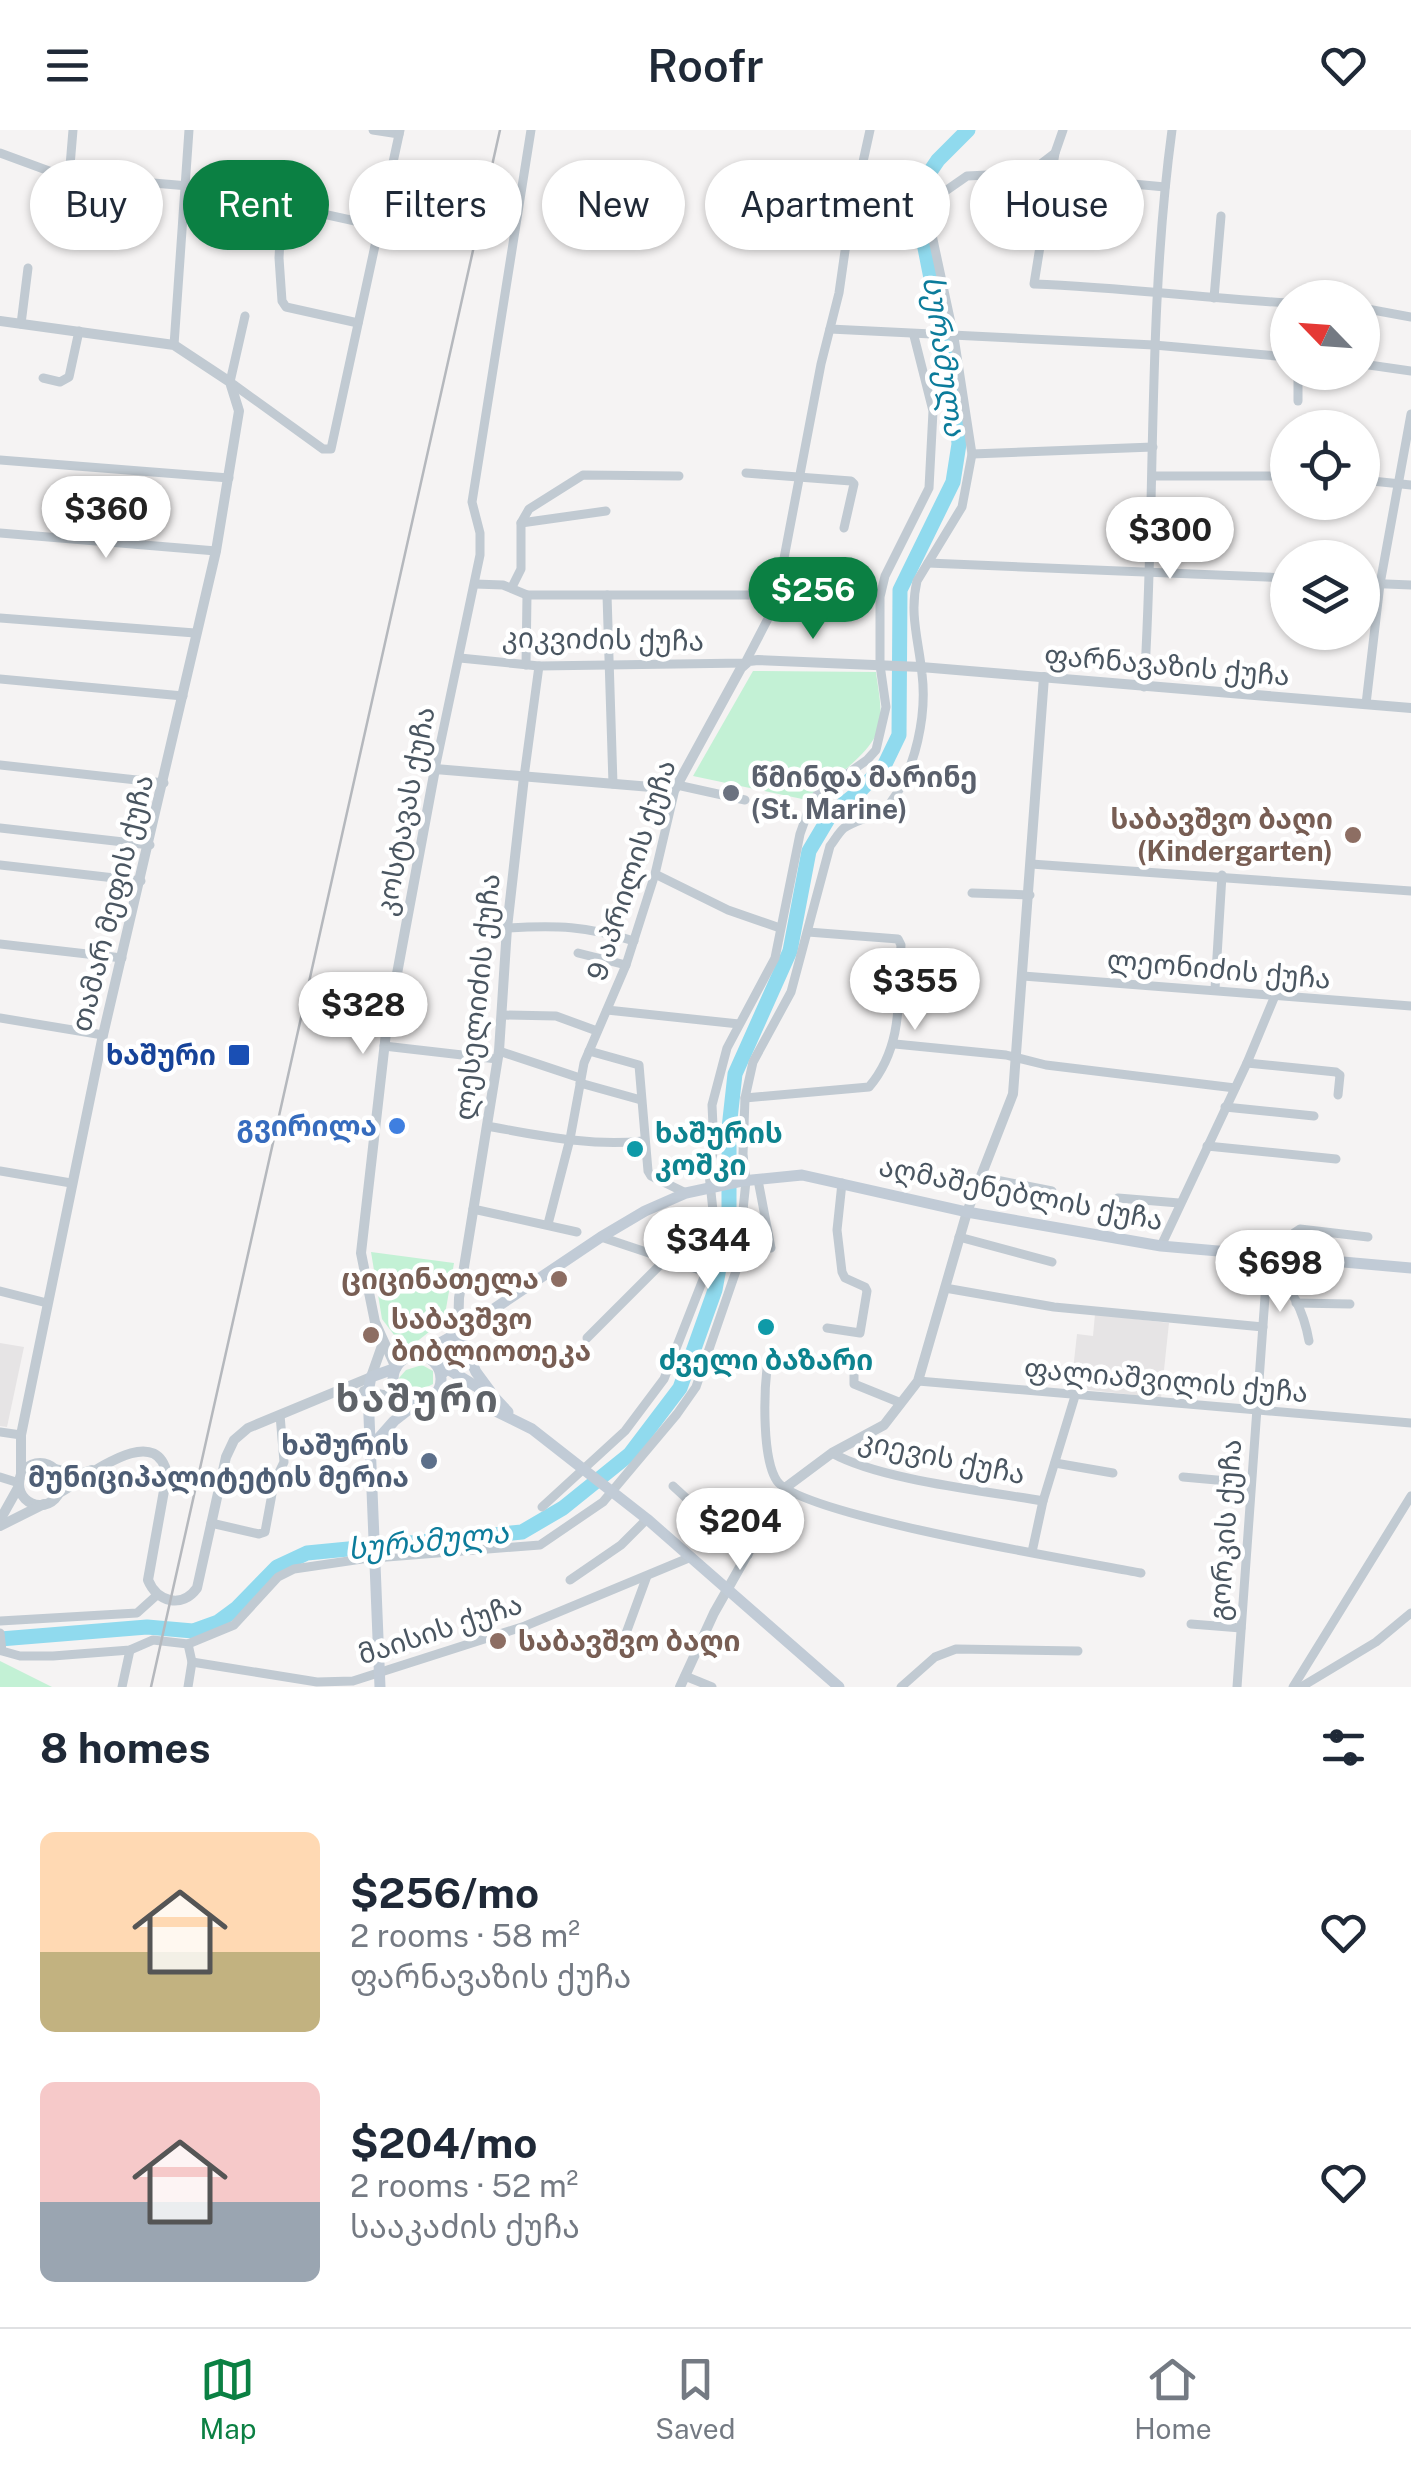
<!DOCTYPE html>
<html lang="en">
<head>
<meta charset="utf-8">
<style>
	body { margin:0; font-family:"Public Sans","Noto Sans Georgian",sans-serif; background:#f6f6f7; color:#1f2937; height:100vh; display:flex; flex-direction:column; font-size:38px; white-space:nowrap }
	* { box-sizing:border-box; margin:0 }
	p { font-size:32px; color:#747a83 }
	.icon { flex:none; width:55px; height:55px; fill:none; stroke:currentColor; stroke-width:2; stroke-linecap:round; stroke-linejoin:round }
	.map { position:relative; height:1557px; overflow:hidden }
	.sheet { display:flex; flex-direction:column; background:#fff; flex:1 }
	.sheet>* { flex:none }
	.hud { position:absolute; left:30px; top:30px; width:1352px; height:90px; display:flex; gap:20px }
	.needle { width:65px; rotate:295deg }
	.controls { position:absolute; left:1270px; top:150px; display:grid; gap:20px }
	.controls a { display:grid; place-items:center; width:110px; height:110px; border-radius:50%; background:#fff; box-shadow:0 2px 8px #0004; font-size:50px }
	.price { position:absolute; translate:-50% -85px; padding:0 22px; border-radius:35px; background:#fff; color:#222; font-size:32px; line-height:65px; filter:drop-shadow(0 2px 5px #0008) }
	.price::after { content:''; position:absolute; left:50%; top:60px; width:30px; height:22px; margin-left:-15px; background:inherit; clip-path:polygon(0 0,100% 0,50% 100%) }
	.price.current { background:#0b8043; color:#fff }
	ul { padding:0; list-style:none }
	li { display:flex; align-items:center; gap:30px; height:250px; padding:0 40px }
	li span { display:grid; place-items:center; flex:none; width:280px; height:200px; border-radius:15px; color:#555 }
	li>.icon { margin-inline-start:auto }
	span .icon { width:120px; height:120px; fill:#fffc; stroke-width:1 }
	li b { font-size:42px }
	h2 { display:flex; justify-content:space-between; align-items:center; height:120px; padding:0 40px; font-size:42px }
	.chip { padding:0 35px; border-radius:45px; background:#fff; box-shadow:0 2px 8px #0004; font-size:35px; line-height:90px }
	.chip.current { background:#0b8043; color:#fff }
	header { display:flex; justify-content:space-between; align-items:center; height:130px; padding:0 40px; background:#fff; font-size:45px; font-weight:600 }
	.dock { display:flex; justify-content:space-around; align-items:center; height:140px; border-top:2px solid #e0e1e3; background:#fff; font-size:28px; color:#747a83 }
	.dock a { display:grid; justify-items:center; gap:5px }
	.dock .current { color:#0b8043 }
	.map>svg:first-child { display:block }
	.education { fill:#e6e4e5 }
	.green { fill:#c3f1d5 }
	.lines { fill:none; stroke-linecap:round; stroke-linejoin:round }
	.river { stroke:#90daee; stroke-width:15 }
	.minor { stroke:#c1cad2; stroke-width:9 }
	.tertiary { stroke:#c1cad2; stroke-width:10 }
	.secondary { stroke:#c1cbd6; stroke-width:11 }
	.rail { stroke:#b5b8bd; stroke-width:2.5 }
	.worship-dot { fill:#6b7280; stroke:#fff; stroke-width:4 }
	.education-dot { fill:#8d6e63; stroke:#fff; stroke-width:4 }
	.transit-dot { fill:#1a4fb4; stroke:#fff; stroke-width:4 }
	.shop-dot { fill:#3f7fe0; stroke:#fff; stroke-width:4 }
	.culture-dot { fill:#0f9aa8; stroke:#fff; stroke-width:4 }
	.service-dot { fill:#5c6f8a; stroke:#fff; stroke-width:4 }
	.labels { text-anchor:middle; stroke-width:9; stroke-linejoin:round; paint-order:stroke }
	.street-label { font-size:28px; fill:#4a5661; stroke:#fff }
	.worship-label { font-size:28px; font-weight:bold; fill:#5b616d; stroke:#fff; text-anchor:start }
	.education-label { font-size:28px; font-weight:bold; fill:#785e54; stroke:#fff; text-anchor:end }
	.transit-label { font-size:28px; font-weight:bold; fill:#164399; stroke:#fff; text-anchor:end }
	.shop-label { font-size:28px; font-weight:bold; fill:#366cbe; stroke:#fff; text-anchor:end }
	.culture-label { font-size:28px; font-weight:bold; fill:#0d838f; stroke:#fff; text-anchor:start }
	.service-label { font-size:28px; font-weight:bold; fill:#4e5e75; stroke:#fff; text-anchor:end }
	.water-label { font-size:30px; font-style:italic; fill:#0c7c9b; stroke:#fff }
	.district-label { font-size:38px; font-weight:bold; letter-spacing:2.5px; fill:#5f6368; stroke:#fff }
</style>
</head>
<body>
<header><svg class="icon" aria-label="menu" viewBox="0 0 24 24"><path d="M4 6h16M4 12h16M4 18h16"/></svg>Roofr<svg class="icon" aria-label="heart" viewBox="0 0 24 24"><path d="M12 20l-8-8c-3-5 5-10 8-4 3-6 11-1 8 4z"/></svg></header>
<div class="map">
<svg width="1411" height="1557" viewBox="0 0 1411 1557">
	<rect width="100%" height="100%" fill="#f5f3f3"/>
	<g class="education">
		<path d="M1095,1184l74,9 -8,75 -90,-10 6,-54 16,2z"/>
		<path d="M0,1213l24,4 -17,80 -7,-1z"/>
	</g>
	<g class="green">
		<path d="M753,541l123,1c2,18 9,45 0,63 -13,25 -48,47 -69,65l-114,-24z"/>
		<path d="M371,1122l83,11 -10,57 -34,27 -6,1 -22,-29z"/>
		<path d="M422,1235l11,6v13l-21,11 -12,-8 -1,-9 7,-8z"/>
		<path d="M0,1531l52,26h-52z"/>
	</g>
	<g class="lines">
		<path class="river" d="M0,1509l147,-12 46,4 25,-9 19,-14 40,-41 30,-14 215,-21 41,-24 67,-54 50,-66 35,-98 14,-77v-85l6,-54 55,-123 19,-100 22,-37 29,-23 25,-27 14,-29 1,-145 53,-108 6,-38 -4,-45 -33,-166 -3,-45 19,-28 30,-30"/>
		<g class="minor">
			<path d="M373,0l26,4"/>
			<path d="M1063,0l-8,23 -21,131c85,3 168,14 254,19"/>
			<path d="M0,23l60,22 140,12 178,39"/>
			<path d="M1101,51l64,6"/>
			<path d="M282,73l-3,55 3,43 4,6 72,16"/>
			<path d="M65,96l8,-96"/>
			<path d="M1214,168l7,-82"/>
			<path d="M1362,178l49,9"/>
			<path d="M245,186l-15,66 93,67h8l69,-319"/>
			<path d="M21,194l7,-56"/>
			<path d="M830,199l324,16 134,12"/>
			<path d="M174,215l15,-215"/>
			<path d="M1362,234l49,7"/>
			<path d="M43,248l17,4 9,-5 10,-46"/>
			<path d="M1298,271v-29"/>
			<path d="M972,324l181,-7"/>
			<path d="M0,330l229,18"/>
			<path d="M746,343l105,8 3,3 -10,44"/>
			<path d="M1153,346h135"/>
			<path d="M1362,350l49,5"/>
			<path d="M521,393l85,-12"/>
			<path d="M0,403l216,18"/>
			<path d="M928,433l360,15"/>
			<path d="M1362,453l49,2"/>
			<path d="M475,454l28,1 24,10h250"/>
			<path d="M512,457l9,-18v-46l8,-14 54,-34 96,1"/>
			<path d="M607,465l6,189"/>
			<path d="M0,488l195,15"/>
			<path d="M460,528l79,8 206,-3 28,-54 4,-14 44,-231 18,-71 9,-63 22,-100"/>
			<path d="M526,535l1,-70"/>
			<path d="M0,549l183,17"/>
			<path d="M1144,557c12,-186 3,-372 28,-557"/>
			<path d="M1366,574l14,-120 31,-170"/>
			<path d="M0,635l164,18"/>
			<path d="M435,639l45,-214v-22l-8,-31 59,-372"/>
			<path d="M524,647l15,-111"/>
			<path d="M677,655l68,15"/>
			<path d="M0,698l150,17"/>
			<path d="M1031,734l380,27"/>
			<path d="M0,735l141,16"/>
			<path d="M655,744l73,36 52,18"/>
			<path d="M972,763l58,2"/>
			<path d="M507,798c51,-3 78,-2 127,13"/>
			<path d="M0,814l122,14"/>
			<path d="M578,823l48,12"/>
			<path d="M1023,846l388,30"/>
			<path d="M1215,859l7,-114"/>
			<path d="M607,880l132,14"/>
			<path d="M502,885l54,1 41,15"/>
			<path d="M0,888l103,17"/>
			<path d="M895,914l111,11 40,10 189,23"/>
			<path d="M384,916l113,13"/>
			<path d="M499,921l81,27"/>
			<path d="M589,921l50,14 9,106 3,5 35,17"/>
			<path d="M1247,933l89,9 4,3 -2,20"/>
			<path d="M580,953l61,17"/>
			<path d="M745,968l124,-11c35,-41 29,-91 32,-142l-3,-6 -90,-7"/>
			<path d="M1225,977l89,9"/>
			<path d="M487,996c51,9 104,21 156,15"/>
			<path d="M1207,1016l129,13"/>
			<path d="M0,1041l71,12"/>
			<path d="M981,1047l71,14"/>
			<path d="M758,1050l13,68"/>
			<path d="M1118,1068l61,5"/>
			<path d="M473,1079l104,23"/>
			<path d="M548,1094l22,-85 14,-76 42,-98 29,-91 20,-85"/>
			<path d="M601,1107l105,35"/>
			<path d="M959,1107l93,25"/>
			<path d="M1161,1116l86,-183 27,-65"/>
			<path d="M1290,1127l4,-24 6,-4 68,8"/>
			<path d="M1266,1141c25,6 39,47 43,70"/>
			<path d="M945,1158l109,19 209,20"/>
			<path d="M0,1161l47,12"/>
			<path d="M1296,1173l54,1"/>
			<path d="M827,1198l33,5 7,-42 -2,-4 -20,-9 -3,-6 -5,-42 5,-47"/>
			<path d="M587,1208l79,-79"/>
			<path d="M767,1238c-3,26 -5,91 10,113 24,35 308,81 364,92"/>
			<path d="M854,1245v9l47,19"/>
			<path d="M918,1251l493,42"/>
			<path d="M0,1302l21,3"/>
			<path d="M832,1323c48,27 154,38 211,48"/>
			<path d="M1055,1333l58,10"/>
			<path d="M0,1347l19,6"/>
			<path d="M1183,1347l67,6"/>
			<path d="M673,1356l75,69"/>
			<path d="M542,1377l83,-76 39,-52 42,-107 9,-43 -6,-55 5,-27 -2,-42 15,-57 48,-90 25,-124 11,-31 6,-8 50,-35 9,-10 10,-43 -6,-42v-68l5,-21 44,-88 4,-77 -19,-75"/>
			<path d="M211,1393l48,11 6,-2 9,-49 10,-21 -4,-47"/>
			<path d="M1032,1422l11,-51 32,-105"/>
			<path d="M570,1450l51,-35 26,-26"/>
			<path d="M0,1491l137,-8 20,-18"/>
			<path d="M1191,1494l50,4"/>
			<path d="M0,1503l2,18 18,5h33l77,-6 23,-10 35,4 46,-19 44,-48 16,-8 68,-10 178,-14 63,-43 74,-88 19,-27 41,-119 9,-87 -3,-27 2,-56 8,-36 38,-70 39,-146c4,-5 9,-14 14,-18 15,-10 35,-11 47,-26 25,-33 36,-88 31,-128 -3,-32 -13,-60 -5,-93l45,-74 10,-53 -18,-117 -22,-102 12,-43 23,-16 62,-3 26,-20"/>
			<path d="M625,1506l22,-60"/>
			<path d="M192,1532l125,20 36,-1 172,-55 166,-69"/>
			<path d="M685,1546l27,11"/>
			<path d="M122,1557l8,-37"/>
			<path d="M188,1557l4,-25 -4,-18"/>
			<path d="M901,1557l34,-30 21,-8 122,2"/>
			<path d="M1237,1557l31,-432"/>
			<path d="M1293,1557l118,-191"/>
			<path d="M1301,1557l75,-45 35,-29"/>
		</g>
		<g class="tertiary">
			<path d="M0,191l174,24 56,37 9,29 -23,140 -113,484 -82,400v41"/>
			<path d="M458,1203l1,-35 40,-247 8,-123 17,-151"/>
			<path d="M396,1238l-21,-46 -14,-69 25,-220 49,-264 240,20 66,-121 8,-7 9,-1 163,7 490,41"/>
			<path d="M364,1261l42,9"/>
			<circle cx="40" cy="1354" r="21"/>
			<path d="M54,1339l26,5 12,-4"/>
			<path d="M59,1363c26,-13 96,-74 108,-19l-19,106c9,22 34,29 49,8l29,-131 8,-17 14,-12 123,-51 12,-34"/>
			<path d="M0,1390l19,-34"/>
			<path d="M0,1396l44,-22"/>
			<path d="M680,1557l34,-74 71,-125 47,-35 52,-28 34,-44 49,-169 46,-118 31,-417"/>
		</g>
		<g class="secondary">
			<path d="M458,1203l18,39 14,19"/>
			<circle cx="417" cy="1249" r="24"/>
			<path d="M418,1225l40,-22 143,-96 44,-26 41,-18 56,-12 60,-6 165,37 194,34 250,22"/>
			<path d="M438,1233l57,35 13,14"/>
			<path d="M444,1242l14,-39"/>
			<path d="M434,1267h33l65,32 115,90 192,168"/>
			<path d="M371,1317l23,-26 23,-18"/>
			<path d="M380,1557l-12,-295 3,-15 25,-9"/>
		</g>
		<path class="rail" d="M151,1557l349,-1557"/>
	</g>
	<circle class="worship-dot" cx="731" cy="663" r="10"/>
	<g class="education-dot">
		<circle cx="1353" cy="705" r="10"/>
		<circle cx="559" cy="1149" r="10"/>
		<circle cx="371" cy="1205" r="10"/>
		<circle cx="498" cy="1511" r="10"/>
	</g>
	<rect class="transit-dot" x="227" y="913" width="24" height="24" rx="5"/>
	<circle class="shop-dot" cx="397" cy="996" r="10"/>
	<g class="culture-dot">
		<circle cx="635" cy="1019" r="10"/>
		<circle cx="766" cy="1197" r="10"/>
	</g>
	<circle class="service-dot" cx="429" cy="1331" r="10"/>
	<g class="labels">
		<g class="street-label">
			<text transform="translate(603 509) rotate(1)" y="10">კიკვიძის ქუჩა</text>
			<text transform="translate(1167 535) rotate(5)" y="10">ფარნავაზის ქუჩა</text>
			<text transform="translate(405 681) rotate(-79)" y="10">კოსტავას ქუჩა</text>
			<text transform="translate(631 740) rotate(-72)" y="10">9 აპრილის ქუჩა</text>
			<text transform="translate(112 773) rotate(-76)" y="10">თამარ მეფის ქუჩა</text>
			<text transform="translate(1219 839) rotate(5)" y="10">ლეონიძის ქუჩა</text>
			<text transform="translate(477 867) rotate(-84)" y="10">ლესელიძის ქუჩა</text>
			<text transform="translate(1021 1063) rotate(11)" y="10">აღმაშენებლის ქუჩა</text>
			<text transform="translate(1166 1250) rotate(5)" y="10">ფალიაშვილის ქუჩა</text>
			<text transform="translate(942 1327) rotate(12)" y="10">კიევის ქუჩა</text>
			<text transform="translate(1225 1400) rotate(-86)" y="10">გორკის ქუჩა</text>
			<text transform="translate(440 1499) rotate(-18)" y="10">მაისის ქუჩა</text>
		</g>
		<g class="worship-label">
			<text x="751" y="657">წმინდა მარინე<tspan x="751" dy="32">(St. Marine)</tspan></text>
		</g>
		<g class="education-label">
			<text x="1333" y="699">საბავშვო ბაღი<tspan x="1333" dy="32">(Kindergarten)</tspan></text>
			<text x="539" y="1159">ციცინათელა</text>
			<text x="391" y="1199" text-anchor="start">საბავშვო<tspan x="391" dy="32">ბიბლიოთეკა</tspan></text>
			<text x="518" y="1521" text-anchor="start">საბავშვო ბაღი</text>
		</g>
		<g class="transit-label">
			<text x="216" y="935">ხაშური</text>
		</g>
		<g class="shop-label">
			<text x="377" y="1006">გვირილა</text>
		</g>
		<g class="culture-label">
			<text x="655" y="1013">ხაშურის<tspan x="655" dy="32">კოშკი</tspan></text>
			<text x="766" y="1240" text-anchor="middle">ძველი ბაზარი</text>
		</g>
		<g class="service-label">
			<text x="409" y="1325">ხაშურის<tspan x="409" dy="32">მუნიციპალიტეტის მერია</tspan></text>
		</g>
		<g class="water-label">
			<text transform="translate(944 226) rotate(82)" y="10">სურამულა</text>
			<text transform="translate(428 1411) rotate(-6)" y="10">სურამულა</text>
		</g>
		<g class="district-label">
			<text x="418" y="1282">ხაშური</text>
		</g>
	</g>
</svg>
<div class="controls">
<a><svg class="needle" viewBox="-14 -14 28 28"><path d="M0-13l5 13h-10z" fill="#e53935"/><path d="M0 13l5-13h-10z" fill="#747a83"/></svg></a>
<a><svg class="icon" aria-label="locate" viewBox="0 0 24 24"><circle cx="12" cy="12" r="6"/><path d="M12 2v4M12 18v4M2 12h4M18 12h4"/></svg></a>
<a><svg class="icon" aria-label="layers" viewBox="0 0 24 24"><path d="M12 4l9 5-9 5-9-5zM3 14l9 5 9-5"/></svg></a>
</div>
<b class="price" style="left:106px;top:431px">$360</b>
<b class="price" style="left:1170px;top:452px">$300</b>
<b class="price current" style="left:813px;top:512px">$256</b>
<b class="price" style="left:915px;top:903px">$355</b>
<b class="price" style="left:363px;top:927px">$328</b>
<b class="price" style="left:708px;top:1162px">$344</b>
<b class="price" style="left:1280px;top:1185px">$698</b>
<b class="price" style="left:740px;top:1443px">$204</b>
<div class="hud">
<a class="chip">Buy</a>
<a class="chip current">Rent</a>
<a class="chip">Filters</a>
<a class="chip">New</a>
<a class="chip">Apartment</a>
<a class="chip">House</a>
</div>
</div>
<section class="sheet">
<h2>8 homes<svg class="icon" aria-label="filters" viewBox="0 0 24 24"><path d="M4 7h16M4 17h16"/><circle cx="9" cy="7" r="2"/><circle cx="15" cy="17" r="2"/></svg></h2>
<ul>
<li><span style="background:linear-gradient(#ffd9b3 60%,#c2b280 0)"><svg class="icon" aria-label="home" viewBox="0 0 24 24"><path d="M3 11l9-7 9 7M6 9v11h12V9"/></svg></span><div><b>$256/mo</b><p>2 rooms · 58 m²</p><p>ფარნავაზის ქუჩა</p></div><svg class="icon" aria-label="heart" viewBox="0 0 24 24"><path d="M12 20l-8-8c-3-5 5-10 8-4 3-6 11-1 8 4z"/></svg></li>
<li><span style="background:linear-gradient(#f6c9c9 60%,#9aa5b1 0)"><svg class="icon" aria-label="home" viewBox="0 0 24 24"><path d="M3 11l9-7 9 7M6 9v11h12V9"/></svg></span><div><b>$204/mo</b><p>2 rooms · 52 m²</p><p>სააკაძის ქუჩა</p></div><svg class="icon" aria-label="heart" viewBox="0 0 24 24"><path d="M12 20l-8-8c-3-5 5-10 8-4 3-6 11-1 8 4z"/></svg></li>
</ul>
</section>
<nav class="dock">
<a class="current"><svg class="icon" aria-label="map" viewBox="0 0 24 24"><path d="M3 6l6-2 6 2 6-2v14l-6 2-6-2-6 2zM9 4v14M15 6v14"/></svg>Map</a>
<a><svg class="icon" aria-label="saved" viewBox="0 0 24 24"><path d="M7 4h10v16l-5-4-5 4z"/></svg>Saved</a>
<a><svg class="icon" aria-label="home" viewBox="0 0 24 24"><path d="M3 11l9-7 9 7M6 9v11h12V9"/></svg>Home</a>
</nav>
</body>
</html>
